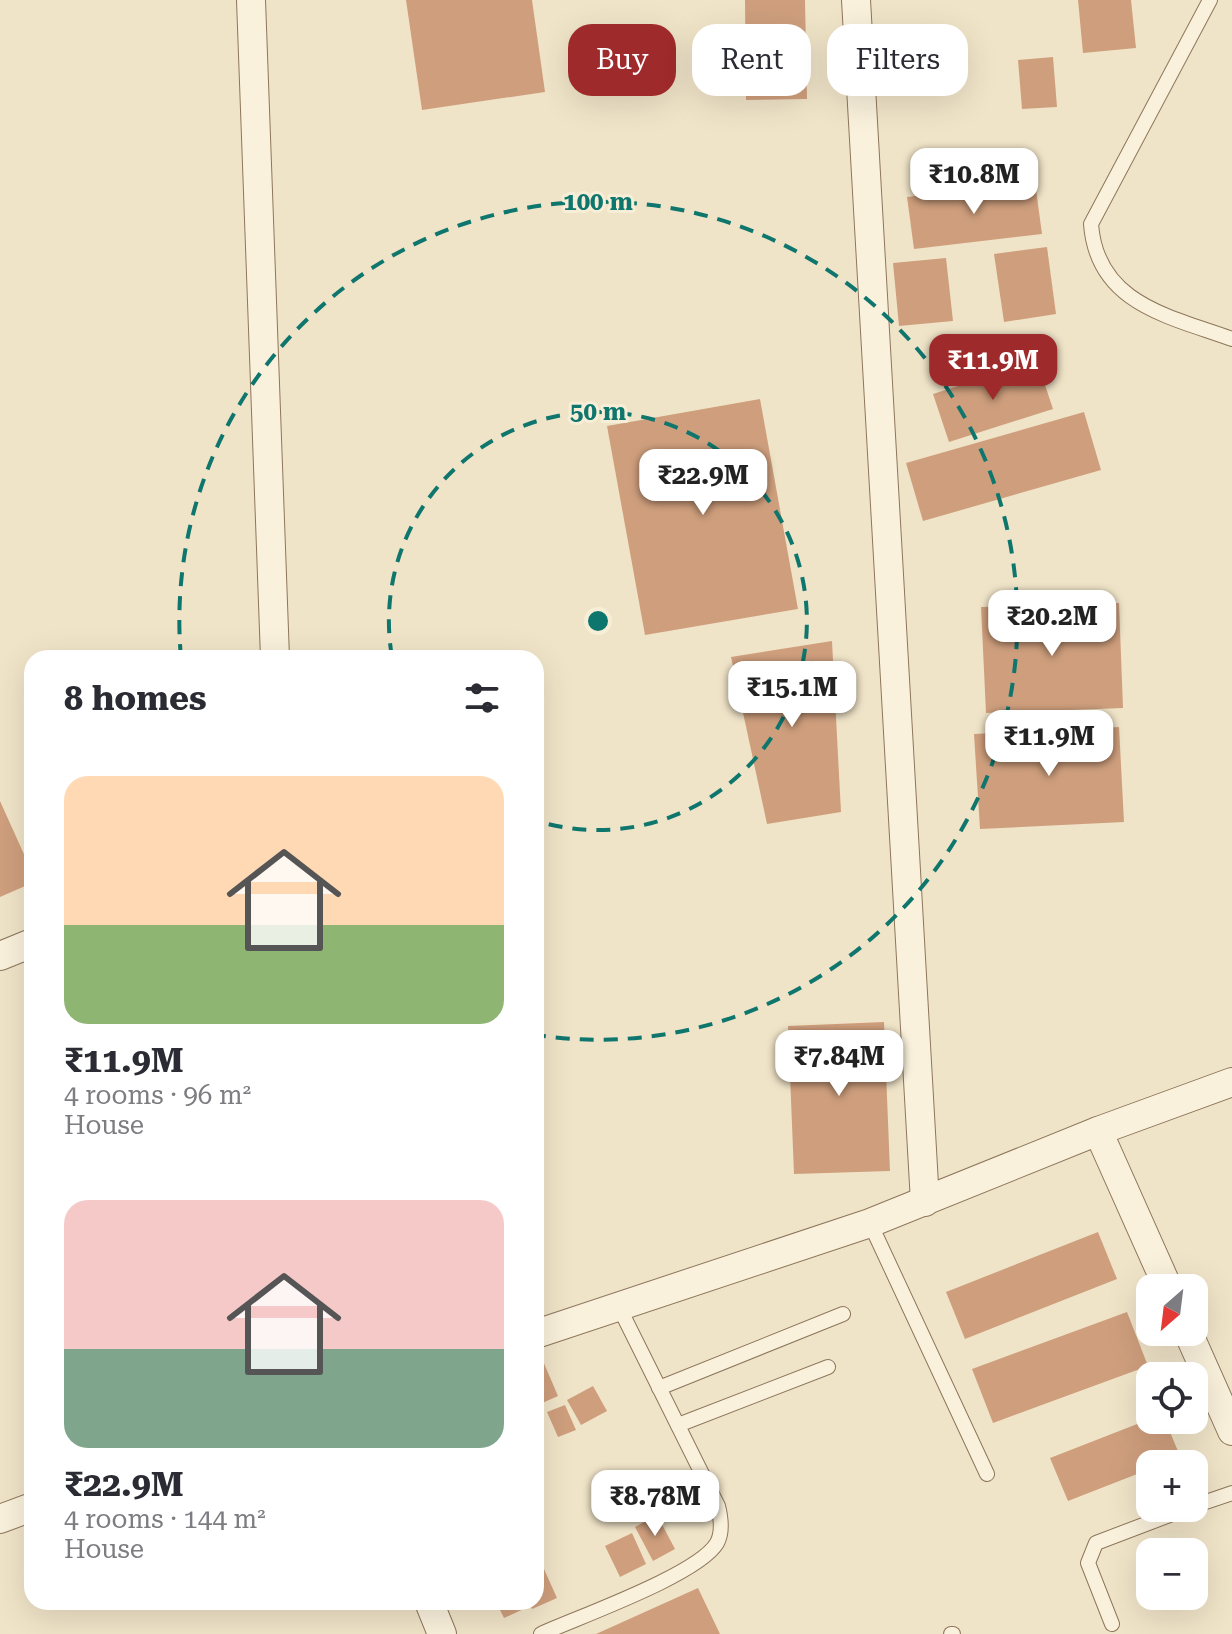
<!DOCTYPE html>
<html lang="en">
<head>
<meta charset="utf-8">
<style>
	body { margin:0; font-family:"Roboto Serif",serif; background:#f2f2f3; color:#2b2b33; height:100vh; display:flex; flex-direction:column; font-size:30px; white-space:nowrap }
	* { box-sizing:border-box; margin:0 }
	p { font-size:26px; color:#7c7c81 }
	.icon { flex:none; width:44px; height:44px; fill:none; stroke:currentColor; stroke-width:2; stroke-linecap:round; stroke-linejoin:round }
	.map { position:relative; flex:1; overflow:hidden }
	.drawer { position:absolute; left:24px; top:650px; width:520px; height:960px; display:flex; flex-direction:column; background:#fff; border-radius:24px; box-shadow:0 8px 32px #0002 }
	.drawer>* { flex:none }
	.hud { position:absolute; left:568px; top:24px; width:544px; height:72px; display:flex; gap:16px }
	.needle { width:52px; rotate:208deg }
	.buttons { position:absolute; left:1136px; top:1274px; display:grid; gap:16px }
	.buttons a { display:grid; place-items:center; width:72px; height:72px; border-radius:16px; background:#fff; box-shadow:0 8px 32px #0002; font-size:40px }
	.price { position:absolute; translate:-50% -68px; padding:0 18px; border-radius:16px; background:#fff; color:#222; font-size:26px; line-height:52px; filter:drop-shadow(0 2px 4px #0008) }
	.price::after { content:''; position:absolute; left:50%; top:48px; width:24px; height:18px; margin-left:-12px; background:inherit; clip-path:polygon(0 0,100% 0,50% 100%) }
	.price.active { background:#9e2a2b; color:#fff }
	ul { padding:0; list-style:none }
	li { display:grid; align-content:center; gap:16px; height:424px; padding:0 40px }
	li span { display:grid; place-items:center; height:248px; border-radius:24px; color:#555 }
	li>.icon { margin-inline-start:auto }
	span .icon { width:144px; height:144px; fill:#fffc; stroke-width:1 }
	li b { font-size:34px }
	h2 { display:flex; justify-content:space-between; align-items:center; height:96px; padding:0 40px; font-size:34px }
	.pill { padding:0 28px; border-radius:24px; background:#fff; box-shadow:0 8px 32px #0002; font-size:28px; line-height:72px }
	.pill.active { background:#9e2a2b; color:#fff }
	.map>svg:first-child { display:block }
	.building { fill:#cf9f7d }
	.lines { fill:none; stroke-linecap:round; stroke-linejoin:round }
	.lane-casing { stroke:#8d765c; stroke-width:16 }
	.street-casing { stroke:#8d765c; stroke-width:30 }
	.lane { stroke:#faf1dc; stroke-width:14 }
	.street { stroke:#faf1dc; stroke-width:28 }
	.ring { fill:none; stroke:#0f766e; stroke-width:4; stroke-dasharray:14 10 }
	.centre { fill:#0f766e; stroke:#f7eed8; stroke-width:4 }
	.ring-label { font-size:24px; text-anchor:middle; font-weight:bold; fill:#0f766e; stroke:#f7eed8; stroke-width:6; stroke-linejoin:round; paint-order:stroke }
</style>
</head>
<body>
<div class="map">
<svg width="1232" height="1634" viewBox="0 0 1232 1634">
	<rect width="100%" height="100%" fill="#f0e4c8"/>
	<g class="building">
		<path d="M406,0h126l13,92 -123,18z"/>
		<path d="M745,0h60l2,99 -61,1z"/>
		<path d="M1078,0h53l5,48 -53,5z"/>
		<path d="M1053,57l4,50 -35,2 -4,-49z"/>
		<path d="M1035,182l7,52 -128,15 -7,-52z"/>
		<path d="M1047,247l9,67 -52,8 -10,-68z"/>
		<path d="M946,258l7,63 -54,5 -6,-63z"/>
		<path d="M1037,361l16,48 -104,33 -16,-48z"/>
		<path d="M760,399l38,210 -153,26 -38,-209z"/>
		<path d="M1084,412l17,58 -178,51 -17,-58z"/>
		<path d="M1119,603l4,105 -137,5 -5,-106z"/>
		<path d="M832,641l9,171 -74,12 -36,-167z"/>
		<path d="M1119,727l5,95 -144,7 -6,-95z"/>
		<path d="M0,801l32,71v11l-32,14z"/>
		<path d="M884,1022l6,149 -96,3 -6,-148z"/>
		<path d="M1098,1232l19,47 -152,60 -19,-47z"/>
		<path d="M1127,1312l21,54 -155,57 -21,-54z"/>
		<path d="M543,1361l15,35 -18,8 -4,-9v-31z"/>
		<path d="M593,1386l14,25 -26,14 -14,-25z"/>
		<path d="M565,1405l11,25 -18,7 -11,-25z"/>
		<path d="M1150,1419l15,1 15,36 -30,8v5l-82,32 -18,-43z"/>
		<path d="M657,1515l18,34 -22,12 -18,-34z"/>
		<path d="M632,1533l14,31 -26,13 -15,-31z"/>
		<path d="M544,1569l13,29 -25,11 -3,-7h7v-30z"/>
		<path d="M698,1588l22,46h-124z"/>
		<path d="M496,1602h29l3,5 -24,11z"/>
	</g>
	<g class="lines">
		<defs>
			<g id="lane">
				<path d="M1210,0l-119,224c6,80 78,92 141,115"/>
				<path d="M870,1223l117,251"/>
				<path d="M659,1388l184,-74"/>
				<path d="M678,1425l150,-58"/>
				<path d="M1194,1506l38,-13"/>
				<path d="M1112,1624l-24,-61 8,-20 92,-35"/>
				<path d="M541,1634c37,-17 157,-59 176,-91 6,-11 4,-25 1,-37l-98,-197"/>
				<path d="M951,1634h2"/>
			</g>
			<g id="street">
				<path d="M251,0l24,658"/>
				<path d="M856,0l69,1202"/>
				<path d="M0,956l32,-13"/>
				<path d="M1098,1131l70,157"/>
				<path d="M1188,1332l44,99"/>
				<path d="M536,1334l334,-111 228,-92 134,-49"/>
				<path d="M0,1519l32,-12"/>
				<path d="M429,1602l13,32"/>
			</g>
		</defs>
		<use href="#lane" class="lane-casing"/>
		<use href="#street" class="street-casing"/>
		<use href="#lane" class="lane"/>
		<use href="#street" class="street"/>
	</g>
	<g class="ring">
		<path d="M392 657A209 209 0 1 1 537 821"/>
		<path d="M181 658A419 419 0 1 1 536 1035"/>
	</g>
	<circle cx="598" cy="621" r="12" class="centre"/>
	<g class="ring-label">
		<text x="598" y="210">100 m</text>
		<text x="598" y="420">50 m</text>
	</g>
</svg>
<div class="buttons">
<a><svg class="needle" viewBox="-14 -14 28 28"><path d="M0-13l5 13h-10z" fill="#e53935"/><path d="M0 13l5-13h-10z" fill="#7c7c81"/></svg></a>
<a><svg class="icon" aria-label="locate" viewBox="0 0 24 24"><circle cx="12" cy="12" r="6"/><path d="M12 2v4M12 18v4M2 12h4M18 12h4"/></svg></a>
<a>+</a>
<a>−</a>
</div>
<b class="price" style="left:974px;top:216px">₹10.8M</b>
<b class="price active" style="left:993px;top:402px">₹11.9M</b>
<b class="price" style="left:703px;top:517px">₹22.9M</b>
<b class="price" style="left:1052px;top:658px">₹20.2M</b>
<b class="price" style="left:792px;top:729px">₹15.1M</b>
<b class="price" style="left:1049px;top:778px">₹11.9M</b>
<b class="price" style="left:839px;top:1098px">₹7.84M</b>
<b class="price" style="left:655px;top:1538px">₹8.78M</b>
<div class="hud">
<a class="pill active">Buy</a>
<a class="pill">Rent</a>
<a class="pill">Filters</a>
</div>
<section class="drawer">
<h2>8 homes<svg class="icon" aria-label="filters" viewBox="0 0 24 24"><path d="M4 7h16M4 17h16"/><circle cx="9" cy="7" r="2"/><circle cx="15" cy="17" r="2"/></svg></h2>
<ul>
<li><span style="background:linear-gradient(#ffd9b3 60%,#8fb573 0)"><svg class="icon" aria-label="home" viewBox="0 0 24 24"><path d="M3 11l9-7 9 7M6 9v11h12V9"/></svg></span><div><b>₹11.9M</b><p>4 rooms · 96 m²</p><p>House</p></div></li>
<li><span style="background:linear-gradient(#f6c9c9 60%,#7fa58c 0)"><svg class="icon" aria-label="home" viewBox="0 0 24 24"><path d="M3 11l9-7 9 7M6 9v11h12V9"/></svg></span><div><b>₹22.9M</b><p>4 rooms · 144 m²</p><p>House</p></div></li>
</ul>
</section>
</div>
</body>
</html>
